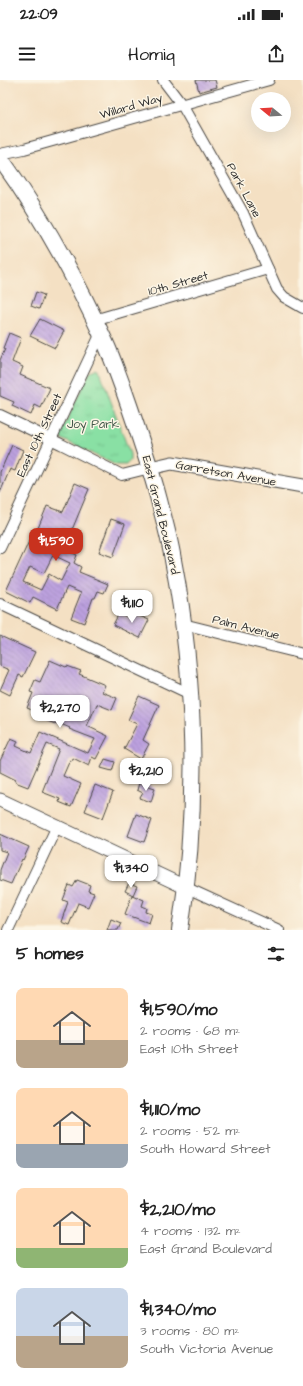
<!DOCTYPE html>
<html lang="en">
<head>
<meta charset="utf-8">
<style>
	body { margin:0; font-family:"Architects Daughter",sans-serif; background:#f2f2f2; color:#222; height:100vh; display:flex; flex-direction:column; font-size:15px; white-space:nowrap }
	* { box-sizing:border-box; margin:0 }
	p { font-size:13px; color:#767676 }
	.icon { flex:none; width:22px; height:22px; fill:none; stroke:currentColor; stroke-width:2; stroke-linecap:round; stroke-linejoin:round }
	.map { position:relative; height:850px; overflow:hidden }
	.side { display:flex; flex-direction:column; background:#fff; flex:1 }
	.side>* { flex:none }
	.needle { width:26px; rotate:288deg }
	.controls { position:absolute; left:251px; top:12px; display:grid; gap:8px }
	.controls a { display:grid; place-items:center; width:40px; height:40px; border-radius:50%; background:#fff; box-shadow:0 4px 16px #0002; font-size:20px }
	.price { position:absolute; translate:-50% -34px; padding:0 9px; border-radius:8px; background:#fff; color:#222; font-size:13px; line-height:26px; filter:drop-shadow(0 1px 2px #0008) }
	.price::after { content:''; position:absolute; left:50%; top:24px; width:12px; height:9px; margin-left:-6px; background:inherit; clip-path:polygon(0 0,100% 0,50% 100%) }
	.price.active { background:#c8321e; color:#fff }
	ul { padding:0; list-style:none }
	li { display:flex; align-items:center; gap:12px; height:100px; padding:0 16px }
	li span { display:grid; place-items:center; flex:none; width:112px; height:80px; border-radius:8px; color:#555 }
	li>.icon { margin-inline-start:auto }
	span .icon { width:48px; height:48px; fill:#fffc; stroke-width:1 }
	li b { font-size:17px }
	h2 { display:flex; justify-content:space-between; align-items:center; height:48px; padding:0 16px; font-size:17px }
	.status { display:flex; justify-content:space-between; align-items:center; height:28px; padding:0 20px; background:#fff; direction:ltr }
	.status svg { height:11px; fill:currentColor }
	header { display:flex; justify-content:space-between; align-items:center; height:52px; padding:0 16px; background:#fff; font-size:18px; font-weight:600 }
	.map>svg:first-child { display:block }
	.park { fill:url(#park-tufts); stroke:#5a8668 }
	.building { fill:url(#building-back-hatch); fill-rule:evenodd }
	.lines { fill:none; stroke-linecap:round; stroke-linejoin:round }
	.minor-casing { stroke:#494642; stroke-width:12 }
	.tertiary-casing { stroke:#494642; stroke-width:15 }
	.primary-casing { stroke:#494642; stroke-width:18 }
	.minor { stroke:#fff; stroke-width:10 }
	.tertiary { stroke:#fff; stroke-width:13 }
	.primary { stroke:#fff; stroke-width:16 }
	.labels { text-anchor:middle; stroke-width:3; stroke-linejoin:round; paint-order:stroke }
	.street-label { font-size:12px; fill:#2b2b2b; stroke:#fcf5e5 }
	.park-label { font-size:12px; fill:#425849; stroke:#fcf5e5 }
</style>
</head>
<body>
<div class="status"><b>22:09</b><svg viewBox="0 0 49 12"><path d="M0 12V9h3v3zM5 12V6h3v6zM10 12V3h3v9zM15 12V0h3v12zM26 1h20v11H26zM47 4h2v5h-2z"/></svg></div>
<header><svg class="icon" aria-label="menu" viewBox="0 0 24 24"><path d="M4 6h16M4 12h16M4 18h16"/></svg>Homiq<svg class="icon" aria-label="share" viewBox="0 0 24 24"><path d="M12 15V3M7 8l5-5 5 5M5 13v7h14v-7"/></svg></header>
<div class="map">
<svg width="303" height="850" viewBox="0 0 303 850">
	<defs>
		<pattern id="park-tufts" width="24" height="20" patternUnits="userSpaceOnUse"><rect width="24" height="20" fill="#89e0a4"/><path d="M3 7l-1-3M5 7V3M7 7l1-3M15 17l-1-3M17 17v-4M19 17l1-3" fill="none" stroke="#76c08d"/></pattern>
		<pattern id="building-back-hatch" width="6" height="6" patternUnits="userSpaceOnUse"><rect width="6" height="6" fill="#bca0df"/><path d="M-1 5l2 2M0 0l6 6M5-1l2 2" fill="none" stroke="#9983b5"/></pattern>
	</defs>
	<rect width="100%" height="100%" fill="#fcf5e5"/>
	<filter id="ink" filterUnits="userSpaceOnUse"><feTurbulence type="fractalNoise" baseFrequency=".025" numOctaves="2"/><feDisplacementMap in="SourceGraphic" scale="8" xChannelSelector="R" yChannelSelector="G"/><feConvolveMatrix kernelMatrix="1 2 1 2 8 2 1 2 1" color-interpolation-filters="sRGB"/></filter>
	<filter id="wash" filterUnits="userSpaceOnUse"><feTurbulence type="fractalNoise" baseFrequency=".012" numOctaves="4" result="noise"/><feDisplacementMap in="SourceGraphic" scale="16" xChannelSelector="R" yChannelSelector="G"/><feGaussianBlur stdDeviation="0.9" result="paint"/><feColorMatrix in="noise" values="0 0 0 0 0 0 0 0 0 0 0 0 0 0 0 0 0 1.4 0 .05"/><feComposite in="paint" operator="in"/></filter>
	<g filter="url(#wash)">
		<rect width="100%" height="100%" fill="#f4e0c3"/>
		<path class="park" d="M97,289l3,1 1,4 29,80v7l-4,4h-10l-54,-26 -2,-4 29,-62 2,-2z"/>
		<g id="blocks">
			<g class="building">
				<path d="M196,0h19l2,7 -18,5z"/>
				<path d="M36,212l8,3 -5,14 -8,-3z"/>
				<path d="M40,239l24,12 -9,17 -25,-12z"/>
				<path d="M9,253l12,5 -9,24 11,5 -3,8 30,13 -9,20 -6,-3 -4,10 -19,-9 2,-4 -14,-6v-36l5,-11 -2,-1z"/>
				<path d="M12,365l11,5 -8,21 -5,-2 -10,24v-21z"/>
				<path d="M75,403l14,6 -25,60 13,6 -3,8 7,4 -2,5 29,12 -4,9 -6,-2 -3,7h-2l-9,25 -13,-5 10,-25 -14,-6 -10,22 -24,-12 -3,6 -24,-12 25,-54 3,1 13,-32 16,6zM53,475l17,8 -9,18 -12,-7 -8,16 -18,-8 7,-15 14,6z"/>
				<path d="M111,439l14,5 -12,33 -14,-5z"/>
				<path d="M119,533l13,6 3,-5 14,6 -9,18 -27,-13z"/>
				<path d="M0,556l35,16 -12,25 -4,-2 -9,20 -10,-5 9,-20 -9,-4z"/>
				<path d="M50,580l16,7 1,-1 14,5 -2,3 26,11 -3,7 15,6 -5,12 -15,-6 -10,22 21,10 -12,23 -4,-2 -3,9 -16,-8 -1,3 -2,-1 -7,16 18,8 -10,23 -12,-5 1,-3 -18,-7 17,-43 -12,-5 -19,43 -13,-5 1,-2 -16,-8v-11l11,-23 7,3 -2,5 15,7 9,-21 48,21 7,-14 -26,-10 1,-1 -14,-6 -1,2 -10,-4 1,-2 -8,-3 1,-2 -12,-5 6,-15 -3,-1 5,-12 5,2z"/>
				<path d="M139,616l20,9 -16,35 6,4 -8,15 -17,-10 13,-25 -9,-4z"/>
				<path d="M105,679l10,3 -3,9 -11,-3z"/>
				<path d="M139,703l16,5 -4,14 -11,-4 3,-5 -6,-3z"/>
				<path d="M95,705l18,7 -10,26 -18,-7z"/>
				<path d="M136,734l16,6 -8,22 -16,-6z"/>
				<path d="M0,754l29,13 -6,13 -1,-1 -11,25 -11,-4v-10l7,-18 -7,-2z"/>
				<path d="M77,800l13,5 -2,6 6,2 -6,14 -10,-4 -9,22 -8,-3 7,-20 -5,-2 6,-15 4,2z"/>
				<path d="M129,803l8,3 -4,9 -8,-4z"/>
				<path d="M132,815l12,5 -2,6 5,2 -1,4 6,2 -3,9 -24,-9z"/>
				<path d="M111,839l10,4 -3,7h-11z"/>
			</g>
		</g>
	</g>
	<g filter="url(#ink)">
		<use href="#blocks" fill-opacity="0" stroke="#494642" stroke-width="1"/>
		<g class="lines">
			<defs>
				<g id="minor">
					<path d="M163,0l19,25 61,108 34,76 7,8 19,11"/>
					<path d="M0,74l24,-5 245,-69"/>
					<path d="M94,240l174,-51"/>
					<path d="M0,335l61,29 61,31 28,-7"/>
					<path d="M0,468l101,-215"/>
					<path d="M0,524l190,90"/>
					<path d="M183,544l120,30"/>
					<path d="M185,807l94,43"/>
					<path d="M8,850l49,-104"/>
				</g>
				<g id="tertiary">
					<path d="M150,388l22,-5 131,23"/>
					<path d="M0,720l185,87"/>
				</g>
				<path id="primary" d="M0,78c41,57 76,120 105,184 7,15 12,30 18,46 13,37 26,74 36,112 5,20 11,40 14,60 23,119 26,250 7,370"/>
			</defs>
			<use href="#minor" class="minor-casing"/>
			<use href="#tertiary" class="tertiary-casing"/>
			<use href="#primary" class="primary-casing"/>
			<use href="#minor" class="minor"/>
			<use href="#tertiary" class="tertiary"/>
			<use href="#primary" class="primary"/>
		</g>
	</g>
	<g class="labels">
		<g class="street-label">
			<text transform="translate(131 26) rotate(-16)" y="4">Willard Way</text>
			<text transform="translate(244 110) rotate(62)" y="4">Park Lane</text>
			<text transform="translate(178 203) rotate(-16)" y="4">10th Street</text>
			<text transform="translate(39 355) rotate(-65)" y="4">East 10th Street</text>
			<text transform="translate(226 393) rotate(10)" y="4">Garretson Avenue</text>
			<text transform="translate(161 435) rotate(76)" y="4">East Grand Boulevard</text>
			<text transform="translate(246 547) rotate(14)" y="4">Palm Avenue</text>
		</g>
		<g class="park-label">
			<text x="93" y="348">Joy Park</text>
		</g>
	</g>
</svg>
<div class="controls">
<a><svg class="needle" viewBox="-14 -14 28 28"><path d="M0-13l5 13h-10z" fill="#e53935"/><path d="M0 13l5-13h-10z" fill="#767676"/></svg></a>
</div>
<b class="price active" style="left:56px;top:482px">$1,590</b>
<b class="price" style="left:132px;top:544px">$1,110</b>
<b class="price" style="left:60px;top:649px">$2,270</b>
<b class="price" style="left:146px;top:712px">$2,210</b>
<b class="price" style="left:131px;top:809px">$1,340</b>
</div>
<section class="side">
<h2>5 homes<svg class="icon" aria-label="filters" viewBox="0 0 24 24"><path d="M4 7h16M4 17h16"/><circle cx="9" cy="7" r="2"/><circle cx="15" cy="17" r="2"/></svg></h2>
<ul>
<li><span style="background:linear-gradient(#ffd9b3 65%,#b9a48a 0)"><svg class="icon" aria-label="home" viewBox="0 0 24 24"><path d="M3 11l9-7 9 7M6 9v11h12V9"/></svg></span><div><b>$1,590/mo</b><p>2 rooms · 68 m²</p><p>East 10th Street</p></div></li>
<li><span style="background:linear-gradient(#ffd9b3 70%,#9aa5b1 0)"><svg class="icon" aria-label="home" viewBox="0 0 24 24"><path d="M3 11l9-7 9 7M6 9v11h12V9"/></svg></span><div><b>$1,110/mo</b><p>2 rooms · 52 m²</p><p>South Howard Street</p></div></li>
<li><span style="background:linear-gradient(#ffd9b3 75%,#8fb573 0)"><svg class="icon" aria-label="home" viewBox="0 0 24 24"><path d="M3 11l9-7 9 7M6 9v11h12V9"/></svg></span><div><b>$2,210/mo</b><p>4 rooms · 132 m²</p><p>East Grand Boulevard</p></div></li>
<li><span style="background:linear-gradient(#c9d6e8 60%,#b9a48a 0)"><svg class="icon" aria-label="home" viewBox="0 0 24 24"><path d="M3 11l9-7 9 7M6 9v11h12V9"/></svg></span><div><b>$1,340/mo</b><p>3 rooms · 80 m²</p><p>South Victoria Avenue</p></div></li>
</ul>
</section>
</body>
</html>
